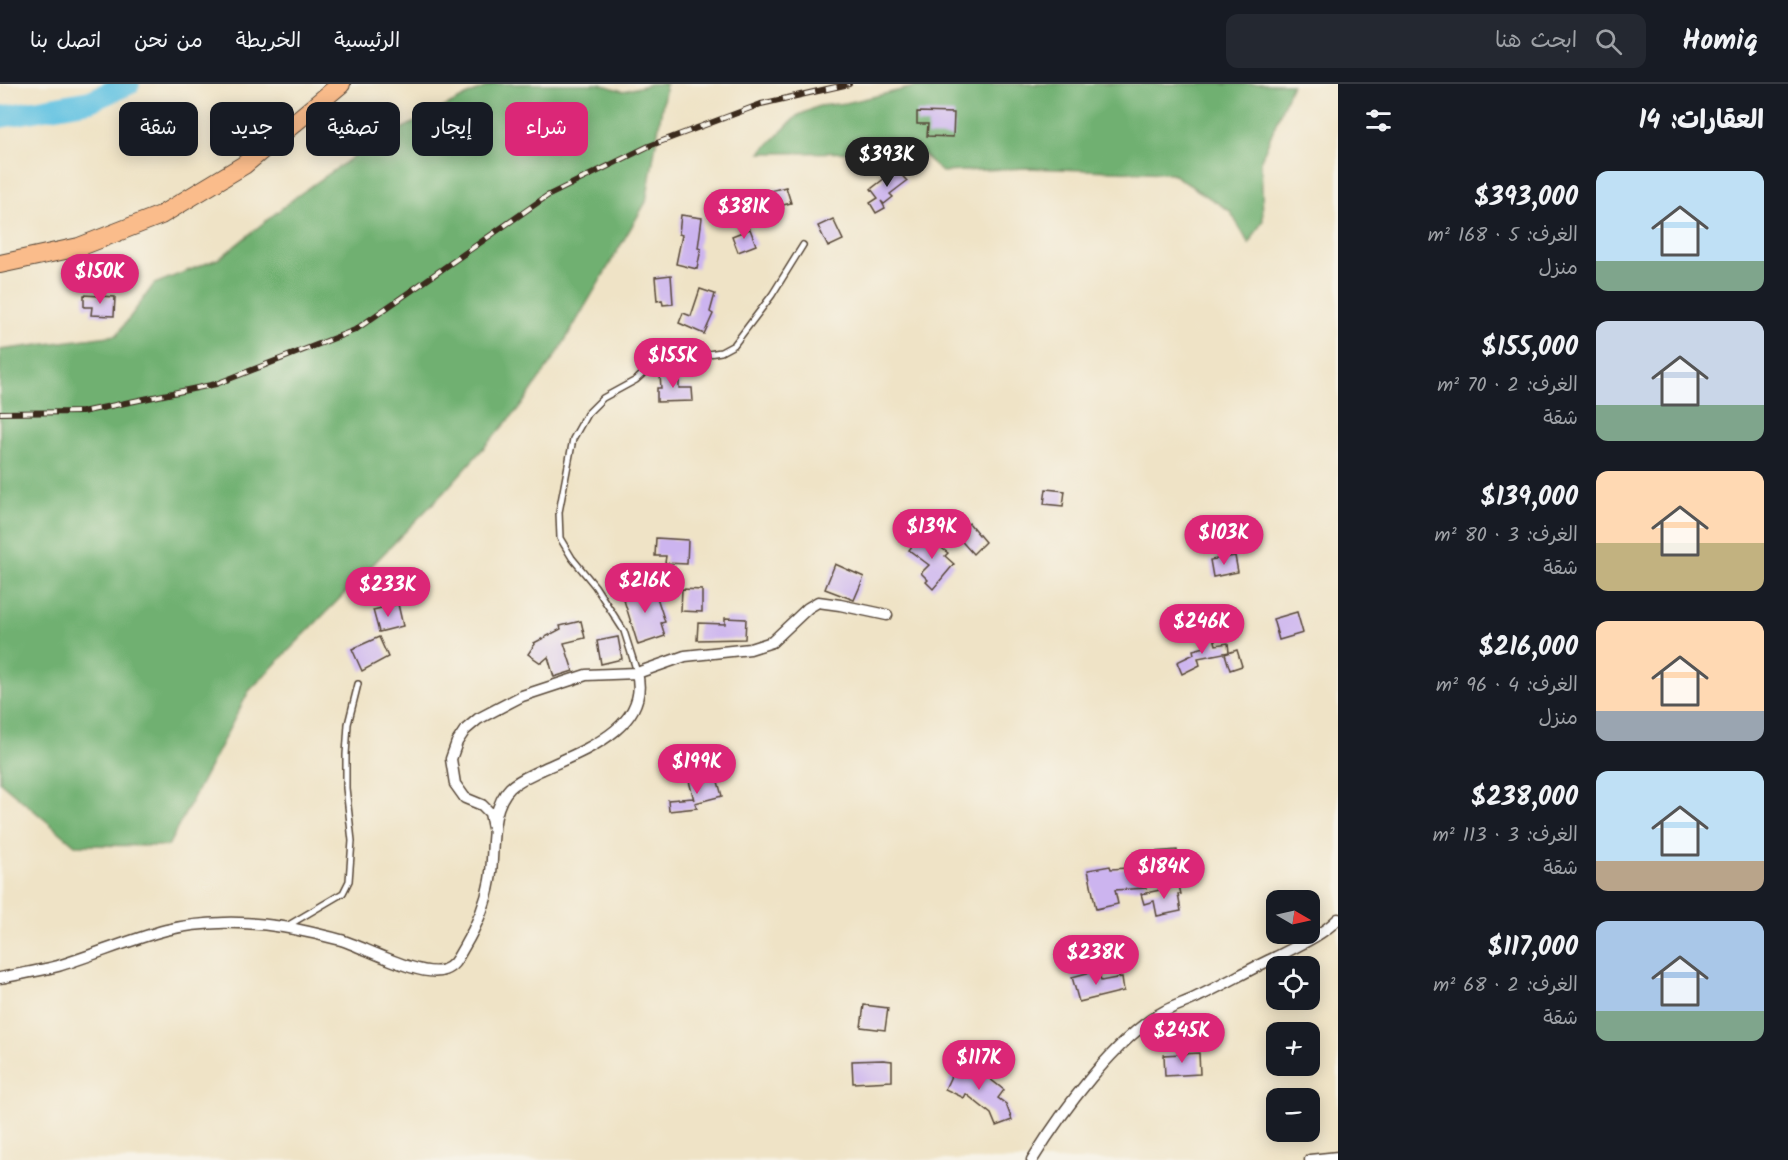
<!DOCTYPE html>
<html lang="ar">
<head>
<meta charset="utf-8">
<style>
	body { margin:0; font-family:Kalam,"Playpen Sans Arabic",sans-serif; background:#242831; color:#f1f3f6; direction:rtl; height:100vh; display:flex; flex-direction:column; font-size:22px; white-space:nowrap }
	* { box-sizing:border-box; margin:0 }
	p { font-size:20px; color:#9ea1a6 }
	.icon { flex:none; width:33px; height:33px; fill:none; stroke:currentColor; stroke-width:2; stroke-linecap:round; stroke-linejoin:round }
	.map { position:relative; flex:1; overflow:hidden; direction:ltr }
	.drawer { display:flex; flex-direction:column; background:#171b24; width:450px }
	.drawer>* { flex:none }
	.banner { position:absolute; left:18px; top:18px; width:570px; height:54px; direction:rtl; display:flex; gap:12px }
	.needle { width:39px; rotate:99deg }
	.buttons { position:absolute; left:1266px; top:806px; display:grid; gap:12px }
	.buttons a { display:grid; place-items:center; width:54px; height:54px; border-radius:12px; background:#171b24; box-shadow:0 3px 15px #0003; font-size:30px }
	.price { position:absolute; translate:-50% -51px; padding:0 14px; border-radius:21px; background:#db2777; color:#fff; font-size:20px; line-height:39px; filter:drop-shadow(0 2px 3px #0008) }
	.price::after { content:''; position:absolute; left:50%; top:36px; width:18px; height:14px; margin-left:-9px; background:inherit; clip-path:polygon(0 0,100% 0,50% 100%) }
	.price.selected { background:#222; color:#fff }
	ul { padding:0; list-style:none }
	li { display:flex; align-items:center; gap:18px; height:150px; padding:0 24px }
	li span { display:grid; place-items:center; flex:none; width:168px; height:120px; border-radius:12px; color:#555 }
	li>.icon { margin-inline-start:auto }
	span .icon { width:72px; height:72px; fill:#fffc; stroke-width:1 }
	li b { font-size:26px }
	h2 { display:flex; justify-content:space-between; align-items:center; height:72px; padding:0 24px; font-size:26px }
	.tag { padding:0 21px; border-radius:12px; background:#171b24; box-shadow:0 3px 15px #0003; font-size:21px; line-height:54px }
	.tag.selected { background:#db2777; color:#fff }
	header { display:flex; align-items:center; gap:36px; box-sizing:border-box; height:84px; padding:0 30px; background:#171b24; border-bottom:2px solid #363941 }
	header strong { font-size:28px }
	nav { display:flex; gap:33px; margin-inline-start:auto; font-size:21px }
	.search { width:420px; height:54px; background:#242831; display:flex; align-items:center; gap:15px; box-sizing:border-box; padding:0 21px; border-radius:12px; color:#9ea1a6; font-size:22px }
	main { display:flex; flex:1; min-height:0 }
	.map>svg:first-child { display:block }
	.forest { fill:#70b071; stroke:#566d48; stroke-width:1.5 }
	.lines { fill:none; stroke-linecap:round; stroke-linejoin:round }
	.river { stroke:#63c3e2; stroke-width:22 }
	.building { fill:#ccb4ef }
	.lane-casing { stroke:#564637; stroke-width:8 }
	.street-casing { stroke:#564637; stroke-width:13 }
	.primary-casing { stroke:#564637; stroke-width:20 }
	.lane { stroke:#fff; stroke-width:5 }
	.street { stroke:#fff; stroke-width:10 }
	.primary { stroke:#fabc8b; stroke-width:18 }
	.rail-casing { stroke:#3b2a1e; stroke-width:6 }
	.rail { stroke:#f7f3e8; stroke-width:4; stroke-dasharray:11; stroke-linecap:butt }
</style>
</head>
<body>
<header>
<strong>Homiq</strong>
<div class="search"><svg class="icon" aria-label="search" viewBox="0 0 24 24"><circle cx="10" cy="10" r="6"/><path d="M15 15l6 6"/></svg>ابحث هنا</div>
<nav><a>الرئيسية</a><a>الخريطة</a><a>من نحن</a><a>اتصل بنا</a></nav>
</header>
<main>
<section class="drawer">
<h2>العقارات: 14<svg class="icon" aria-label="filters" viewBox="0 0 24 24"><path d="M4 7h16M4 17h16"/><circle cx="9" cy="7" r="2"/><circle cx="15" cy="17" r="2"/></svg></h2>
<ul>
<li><span style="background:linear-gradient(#bfe0f5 75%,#7fa58c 0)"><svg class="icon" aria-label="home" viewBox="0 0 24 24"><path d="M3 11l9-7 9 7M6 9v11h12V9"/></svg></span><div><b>$393,000</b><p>الغرف: 5 · 168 m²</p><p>منزل</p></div></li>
<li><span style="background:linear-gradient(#c9d6e8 70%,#7fa58c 0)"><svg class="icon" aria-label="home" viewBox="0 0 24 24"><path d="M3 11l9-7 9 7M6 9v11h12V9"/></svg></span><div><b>$155,000</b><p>الغرف: 2 · 70 m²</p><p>شقة</p></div></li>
<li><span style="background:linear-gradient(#ffd9b3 60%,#c2b280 0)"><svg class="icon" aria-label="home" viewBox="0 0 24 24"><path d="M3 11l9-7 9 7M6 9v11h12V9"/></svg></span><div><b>$139,000</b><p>الغرف: 3 · 80 m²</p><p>شقة</p></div></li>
<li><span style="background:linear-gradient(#ffd9b3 75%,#9aa5b1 0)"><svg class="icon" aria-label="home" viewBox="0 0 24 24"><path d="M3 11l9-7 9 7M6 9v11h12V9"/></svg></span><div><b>$216,000</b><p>الغرف: 4 · 96 m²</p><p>منزل</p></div></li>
<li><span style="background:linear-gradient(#bfe0f5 75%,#b9a48a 0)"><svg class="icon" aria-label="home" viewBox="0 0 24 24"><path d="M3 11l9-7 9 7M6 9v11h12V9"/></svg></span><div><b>$238,000</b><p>الغرف: 3 · 113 m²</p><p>شقة</p></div></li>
<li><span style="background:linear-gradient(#a9c7e8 75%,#7fa58c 0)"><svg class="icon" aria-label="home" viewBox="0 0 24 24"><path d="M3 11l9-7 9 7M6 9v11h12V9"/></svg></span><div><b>$117,000</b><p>الغرف: 2 · 68 m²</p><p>شقة</p></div></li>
</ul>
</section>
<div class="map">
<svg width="1338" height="1076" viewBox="0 0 1338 1076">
	<rect width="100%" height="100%" fill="#f7f3e8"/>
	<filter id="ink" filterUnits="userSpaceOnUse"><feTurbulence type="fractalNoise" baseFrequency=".0167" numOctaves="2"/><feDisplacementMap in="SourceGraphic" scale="12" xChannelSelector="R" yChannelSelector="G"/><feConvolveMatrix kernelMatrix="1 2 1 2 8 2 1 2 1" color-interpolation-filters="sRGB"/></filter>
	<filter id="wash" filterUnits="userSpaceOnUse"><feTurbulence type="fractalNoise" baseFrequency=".008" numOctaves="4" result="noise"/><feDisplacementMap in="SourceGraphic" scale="24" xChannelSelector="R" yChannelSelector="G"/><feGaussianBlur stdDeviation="1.35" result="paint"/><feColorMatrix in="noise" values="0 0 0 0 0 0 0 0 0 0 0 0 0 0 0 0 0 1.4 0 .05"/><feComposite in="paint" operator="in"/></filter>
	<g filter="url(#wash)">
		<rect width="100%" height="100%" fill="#efe3c6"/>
		<g class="forest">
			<path d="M493,0h107l23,7 28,-7h15l-20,118 -86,147 -39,57 -77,86 -195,199 -81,155 -93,-1 -75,-63v-432l117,-15 37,-51 66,-26 77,-62 75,-52 98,-50z"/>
			<path d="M927,0h365l-31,76 2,60 -14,24 -19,-33 -59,-38 -144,-5 -85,4 -22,-20 -160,1 37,-37 22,-10 27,-3z"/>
		</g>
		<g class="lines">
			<path class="river" d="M0,33l90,-16 39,-17"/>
		</g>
		<g id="blocks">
			<g class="building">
				<path d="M917,28l37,1 -1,24 -26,-1 1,-12h-11z"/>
				<path d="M893,82l14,15 -17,13 3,3 -9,7 -3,-3 4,7 -9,5 -6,-10 8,-5 -7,-9 14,-11 -3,-3z"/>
				<path d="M786,103l5,16 -16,4 -5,-16z"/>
				<path d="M681,131l21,3 -4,30 3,1 -4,20 -21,-5 6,-29 -3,-1z"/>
				<path d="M833,135l10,21 -15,7 -10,-21z"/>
				<path d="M750,145l6,16 -18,7 -6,-16z"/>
				<path d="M671,191l2,29 -10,1 -1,-5 -5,1 -2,-24z"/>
				<path d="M700,205l15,5 -5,18 3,2 -9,20 -25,-11 4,-10 8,3z"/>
				<path d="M84,211l31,2 -1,19 -23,-1 1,-8h-8z"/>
				<path d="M668,286h11v18h13l1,13 -36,1v-14h4l-1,-13 8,-1z"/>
				<path d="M1046,405l19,2 -2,15 -19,-2z"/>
				<path d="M969,439l16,19 -12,12 -17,-19z"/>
				<path d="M922,449l26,20 -3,3 9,8 -21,25 -7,-7 2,-2 -7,-7 8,-8 -20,-15z"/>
				<path d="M656,454l32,2 -1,24 -22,-1 1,-7h-11z"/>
				<path d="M1235,472l3,16 -25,5 -3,-17z"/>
				<path d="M835,480l29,13 -10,23 -29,-11z"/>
				<path d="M652,498l13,40 -4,1 4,13 -27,9 -15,-48 17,-6 -1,-4z"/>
				<path d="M682,505l20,1v22l-21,-1z"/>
				<path d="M398,520l5,22 -24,6 -6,-22z"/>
				<path d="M1297,528l6,21 -24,7 -6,-21z"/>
				<path d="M725,534l21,1 -1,20 -48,1 1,-17 27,1z"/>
				<path d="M581,537l4,17 -21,5 9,28 -19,6 -6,-20 -7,6 -13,-9 7,-10 -1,-1 27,-14 -1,-3z"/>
				<path d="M379,553l9,20 -26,14 -10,-22z"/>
				<path d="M618,553l4,22 -21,5 -4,-23z"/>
				<path d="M1214,553l2,8 12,-2 1,9 -31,6 2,7 -18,9 -5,-12 17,-8 -1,-4 12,-3 -2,-7z"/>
				<path d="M1237,566l5,16 -12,4 -5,-16z"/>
				<path d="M698,694l1,5 18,-5 5,18 -27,7 2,5 -28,3 -1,-11 25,-2 1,2 -5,-19z"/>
				<path d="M1177,766l1,10 -37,2 -1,-9z"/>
				<path d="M1110,782l1,3 34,-2 1,21 -31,2 3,14 -22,5 -8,-39z"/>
				<path d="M1179,802l2,8h-3l3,17 -24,5 -3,-15 -10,3 -3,-10z"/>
				<path d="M1098,886l3,11 21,-4 2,14 -45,11 -7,-25z"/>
				<path d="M864,921l24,3 -3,22 -24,-3z"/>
				<path d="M1199,969l1,21 -35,2 -1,-21z"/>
				<path d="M883,976l9,1v20l-39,2 -1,-22z"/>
				<path d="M958,977l23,11 23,18 -6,8 8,6 6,16 -16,6 -5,-12 -25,-20 -2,4 -19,-9z"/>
			</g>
		</g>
	</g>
	<g filter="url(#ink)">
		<use href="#blocks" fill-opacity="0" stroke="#564637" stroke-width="1.5"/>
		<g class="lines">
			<defs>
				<g id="lane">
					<path d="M637,588l-13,-41 -29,-45 -23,-28 -12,-20 -1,-26 14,-73 14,-25 16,-16 33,-18 24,-22 12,-5 24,3 25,-4 13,-7 38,-50 31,-50"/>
					<path d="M287,842l56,-33 6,-12 3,-40 -6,-53v-33l2,-31 10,-40"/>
				</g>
				<g id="street">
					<path d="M493,744l-3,-15 -8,-8 -17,-7 -10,-14 -4,-25 6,-17 8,-12 13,-11 44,-23 64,-21 51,-2 48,-17 65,-7 22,-7 36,-34 10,-6 22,3 47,10"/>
					<path d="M0,894c19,-4 39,-7 58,-12 36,-11 71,-26 108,-36 37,-9 80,-9 117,-3 19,3 39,8 58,13 23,7 82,39 103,30 11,-4 14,-13 20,-23 12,-20 22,-43 26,-67 5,-27 -2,-70 20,-92 8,-8 21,-13 31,-18 39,-18 110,-42 96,-97"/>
					<path d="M1032,1076c29,-47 84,-123 133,-149 11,-6 23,-9 34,-15 26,-12 51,-27 77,-39 21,-11 45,-21 62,-38"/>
					<path d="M1310,1076l28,-3"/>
				</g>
				<path id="primary" d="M0,180l79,-17 82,-32 83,-50 97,-81"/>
			</defs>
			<use href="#lane" class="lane-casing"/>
			<use href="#street" class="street-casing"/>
			<use href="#primary" class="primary-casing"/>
			<use href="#lane" class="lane"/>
			<use href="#street" class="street"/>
			<use href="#primary" class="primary"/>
			<defs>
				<path id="rail" d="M0,329l82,-1 134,-28 139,-54 192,-134 102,-50 112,-42 88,-20"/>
			</defs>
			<use href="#rail" class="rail-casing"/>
			<use href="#rail" class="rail"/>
		</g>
	</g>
</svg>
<div class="buttons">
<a><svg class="needle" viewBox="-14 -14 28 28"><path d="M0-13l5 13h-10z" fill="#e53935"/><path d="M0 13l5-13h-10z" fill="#9ea1a6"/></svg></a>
<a><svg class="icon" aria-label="locate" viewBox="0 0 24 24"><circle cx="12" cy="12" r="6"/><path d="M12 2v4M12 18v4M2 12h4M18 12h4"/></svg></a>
<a>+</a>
<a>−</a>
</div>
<b class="price selected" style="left:887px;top:104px">$393K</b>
<b class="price" style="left:744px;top:156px">$381K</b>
<b class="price" style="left:100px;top:221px">$150K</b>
<b class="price" style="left:673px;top:305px">$155K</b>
<b class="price" style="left:932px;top:476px">$139K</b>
<b class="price" style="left:1224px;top:482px">$103K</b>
<b class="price" style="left:645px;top:530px">$216K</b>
<b class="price" style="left:388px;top:534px">$233K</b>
<b class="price" style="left:1202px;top:571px">$246K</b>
<b class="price" style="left:697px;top:711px">$199K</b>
<b class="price" style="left:1164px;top:816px">$184K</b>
<b class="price" style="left:1096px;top:902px">$238K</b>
<b class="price" style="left:1182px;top:980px">$245K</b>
<b class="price" style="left:979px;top:1007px">$117K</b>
<div class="banner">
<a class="tag selected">شراء</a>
<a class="tag">إيجار</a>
<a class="tag">تصفية</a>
<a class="tag">جديد</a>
<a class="tag">شقة</a>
</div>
</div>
</main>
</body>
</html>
